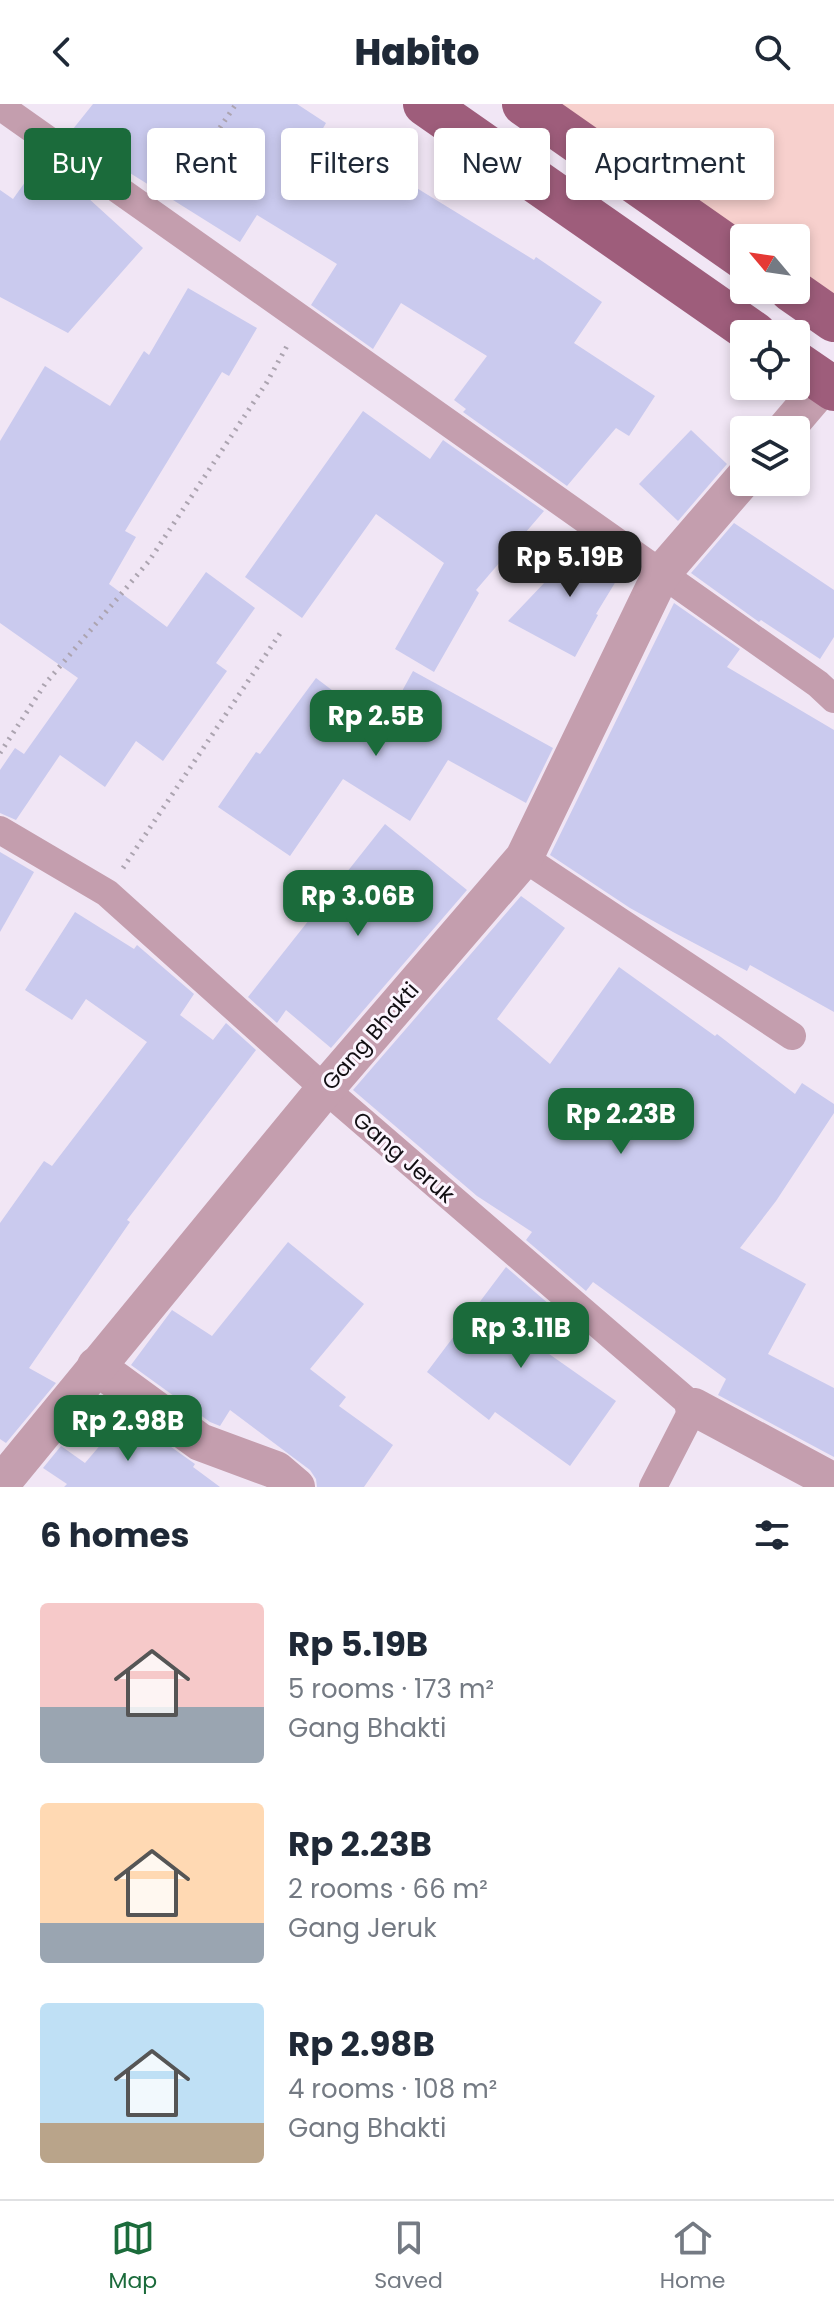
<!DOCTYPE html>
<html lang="en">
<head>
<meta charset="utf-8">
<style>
	body { margin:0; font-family:Poppins,sans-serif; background:#f2f2f3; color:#1f2937; height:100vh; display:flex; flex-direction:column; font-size:30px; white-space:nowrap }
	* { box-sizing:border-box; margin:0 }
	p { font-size:26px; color:#747a83 }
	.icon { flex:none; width:44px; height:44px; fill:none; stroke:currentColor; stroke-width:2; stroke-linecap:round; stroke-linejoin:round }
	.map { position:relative; height:1383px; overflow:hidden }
	.side { display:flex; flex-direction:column; background:#fff; flex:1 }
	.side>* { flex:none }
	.top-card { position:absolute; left:24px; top:24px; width:786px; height:72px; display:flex; gap:16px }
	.needle { width:52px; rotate:299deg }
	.tools { position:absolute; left:730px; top:120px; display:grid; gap:16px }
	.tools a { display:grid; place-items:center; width:80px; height:80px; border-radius:8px; background:#fff; box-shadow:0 4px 12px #0003; font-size:40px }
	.price { position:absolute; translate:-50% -68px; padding:0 18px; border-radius:16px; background:#1b6b3b; color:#fff; font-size:26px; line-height:52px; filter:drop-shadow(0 2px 4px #0008) }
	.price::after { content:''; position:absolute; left:50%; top:48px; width:24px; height:18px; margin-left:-12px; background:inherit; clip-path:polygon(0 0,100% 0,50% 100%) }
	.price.selected { background:#222; color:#fff }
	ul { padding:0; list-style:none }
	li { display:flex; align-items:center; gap:24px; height:200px; padding:0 40px }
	li span { display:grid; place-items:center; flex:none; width:224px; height:160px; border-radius:8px; color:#555 }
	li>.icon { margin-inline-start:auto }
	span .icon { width:96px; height:96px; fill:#fffc; stroke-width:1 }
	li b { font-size:34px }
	h2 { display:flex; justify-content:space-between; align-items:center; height:96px; padding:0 40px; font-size:34px }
	.pill { padding:0 28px; border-radius:8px; background:#fff; box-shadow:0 4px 12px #0003; font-size:28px; line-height:72px }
	.pill.selected { background:#1b6b3b; color:#fff }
	header { display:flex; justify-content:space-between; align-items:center; height:104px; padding:0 40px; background:#fff; font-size:36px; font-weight:800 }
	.tab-bar { display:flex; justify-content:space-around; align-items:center; height:112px; border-top:2px solid #e0e1e3; background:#fff; font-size:22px; color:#747a83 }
	.tab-bar a { display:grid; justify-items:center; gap:4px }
	.tab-bar .selected { color:#1b6b3b }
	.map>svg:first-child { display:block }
	.green { fill:#f7d0cd }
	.building { fill:#cacaee }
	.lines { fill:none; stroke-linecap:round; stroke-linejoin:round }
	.path { stroke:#aca4b0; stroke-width:5; stroke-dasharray:2 6; stroke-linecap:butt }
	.pedestrian { stroke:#c49eae; stroke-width:28 }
	.minor { stroke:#c49eae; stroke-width:38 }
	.primary { stroke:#9e5d7b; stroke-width:44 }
	.labels { text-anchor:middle; stroke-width:6; stroke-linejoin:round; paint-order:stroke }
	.street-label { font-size:22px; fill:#120f13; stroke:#fcf5fe }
</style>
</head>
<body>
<header><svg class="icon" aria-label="back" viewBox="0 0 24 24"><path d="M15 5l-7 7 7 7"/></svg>Habito<svg class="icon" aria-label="search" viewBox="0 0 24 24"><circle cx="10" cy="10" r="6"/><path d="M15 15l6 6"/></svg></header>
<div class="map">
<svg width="834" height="1383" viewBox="0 0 834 1383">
	<rect width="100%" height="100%" fill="#f1e6f5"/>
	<path class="green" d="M546,0h288v202l-38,-27v-41h-52z"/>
	<g class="building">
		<path d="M93,0h204l29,19 -4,7 212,130 2,-3 66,45 -28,41 81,53 -26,40 -13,-8 -49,58 -104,-74 3,-3 -12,-9 33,-44 -86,-53 -28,46 -62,-44 26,-41 -80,-49 -17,27 -150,-94 -21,-14z"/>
		<path d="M43,53l100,91 -75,85 -68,-36v-107l13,9z"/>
		<path d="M188,184l69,40 -28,48 -7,-4 -97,159 11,6 -27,47 58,43 39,-55 49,36 -39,55 11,8 -64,90 -27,-20 -31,46 -45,-32 -44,65 -16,-7v-43l15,-22 9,6 54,-76 -78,-55v-182l45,-75 65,40 34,-55 5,4z"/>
		<path d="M363,307l67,48 13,-19 101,71 -68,79 3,3 -45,79 -39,-23 49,-86 -68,-49 -74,104 -57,-41z"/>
		<path d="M691,326l36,34 -49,57 -39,-37z"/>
		<path d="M734,419l100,67v47l-14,22 -59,-39 -2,2 -68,-49z"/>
		<path d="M585,436l39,28 -28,46 2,1 -23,42 -67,-36z"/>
		<path d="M674,499l66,46 -13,18 107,63v282l-84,-47 -3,6 -74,-39 -43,-24 -80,-53z"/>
		<path d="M413,567l140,77 -27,55 -78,-43 -38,61 -67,-42 -53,77 -72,-49 38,-55 4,2 56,-76 66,50z"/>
		<path d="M385,720l82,66 -136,158 -45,-38 -9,13 -29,-26z"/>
		<path d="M0,748l34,20 -34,60z"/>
		<path d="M521,792l44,32 -68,91 53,45 69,-97 96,69 2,-2 78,60 7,-11 32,21v9l-58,88 -36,47 66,36 -38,70 66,34v69l-116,-62 8,-16 -133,-97 -7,9 -60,-51 6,-8 -55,-36 -124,-106z"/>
		<path d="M75,808l59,37 3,-4 57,49 -14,21 33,25 13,-17 30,27 -129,170 3,2 -101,146 27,15 -50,60 -6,-4v-216l44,-62 8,5 95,-124 -61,-43 -14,21 -47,-30z"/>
		<path d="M288,1138l76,62 -54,65 36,28 -7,9 54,39 -29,42h-47l-1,-8 -6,-9 -80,-60 -10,16 -10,-4 -79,-57 41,-55 40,26z"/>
		<path d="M506,1163l59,51 -23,31 74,52 -46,65 -75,-54 -6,8 -62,-48z"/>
		<path d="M126,1311l69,49 -2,3 27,20h-156l3,-3 -24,-16 18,-22 24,17z"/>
	</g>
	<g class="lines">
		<g class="path">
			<path d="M175,90l61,-90"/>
			<path d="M0,649l45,-69 104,-123 118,-179 20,-36"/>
			<path d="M123,764l158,-236"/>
		</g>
		<g class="pedestrian">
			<path d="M0,2l818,578 16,15"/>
			<path d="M0,726l107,63 218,196 369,318 -41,80"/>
			<path d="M524,754l268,178"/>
		</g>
		<g class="minor">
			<path d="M785,326l40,-47"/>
			<path d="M96,1262l104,76 76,28 20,17"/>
			<path d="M694,1303l140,75"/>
			<path d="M0,1381l325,-396 199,-231 137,-284 83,-96"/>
		</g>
		<g class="primary">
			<path d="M425,0l330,230"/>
			<path d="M524,0l220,154"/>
			<path d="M791,186l43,30"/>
			<path d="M796,259l38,26"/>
		</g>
	</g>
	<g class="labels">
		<g class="street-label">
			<text transform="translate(370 932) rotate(-49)" y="8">Gang Bhakti</text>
			<text transform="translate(404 1053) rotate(41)" y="8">Gang Jeruk</text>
		</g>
	</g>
</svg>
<div class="tools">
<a><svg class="needle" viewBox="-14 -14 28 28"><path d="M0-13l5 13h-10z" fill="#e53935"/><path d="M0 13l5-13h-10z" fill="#747a83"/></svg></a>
<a><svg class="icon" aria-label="locate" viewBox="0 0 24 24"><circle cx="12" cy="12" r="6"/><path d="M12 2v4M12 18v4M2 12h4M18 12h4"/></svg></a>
<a><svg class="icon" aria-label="layers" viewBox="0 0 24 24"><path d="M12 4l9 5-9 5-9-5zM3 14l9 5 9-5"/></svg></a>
</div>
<b class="price selected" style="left:570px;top:495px">Rp 5.19B</b>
<b class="price" style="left:376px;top:654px">Rp 2.5B</b>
<b class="price" style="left:358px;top:834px">Rp 3.06B</b>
<b class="price" style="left:621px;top:1052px">Rp 2.23B</b>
<b class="price" style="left:521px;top:1266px">Rp 3.11B</b>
<b class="price" style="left:128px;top:1359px">Rp 2.98B</b>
<div class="top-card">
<a class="pill selected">Buy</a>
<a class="pill">Rent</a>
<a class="pill">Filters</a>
<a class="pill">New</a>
<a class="pill">Apartment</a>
</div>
</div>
<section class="side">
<h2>6 homes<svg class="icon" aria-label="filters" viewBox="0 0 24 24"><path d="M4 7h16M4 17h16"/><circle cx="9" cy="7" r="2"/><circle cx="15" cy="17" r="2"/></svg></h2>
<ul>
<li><span style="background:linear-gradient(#f6c9c9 65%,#9aa5b1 0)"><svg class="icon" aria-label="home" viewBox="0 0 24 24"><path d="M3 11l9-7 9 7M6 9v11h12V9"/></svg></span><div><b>Rp 5.19B</b><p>5 rooms · 173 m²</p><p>Gang Bhakti</p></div></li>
<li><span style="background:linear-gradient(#ffd9b3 75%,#9aa5b1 0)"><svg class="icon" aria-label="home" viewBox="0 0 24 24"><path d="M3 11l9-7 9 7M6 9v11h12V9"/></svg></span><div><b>Rp 2.23B</b><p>2 rooms · 66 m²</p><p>Gang Jeruk</p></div></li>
<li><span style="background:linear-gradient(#bfe0f5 75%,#b9a48a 0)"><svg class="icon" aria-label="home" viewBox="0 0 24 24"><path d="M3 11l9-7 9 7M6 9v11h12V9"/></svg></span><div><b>Rp 2.98B</b><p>4 rooms · 108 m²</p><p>Gang Bhakti</p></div></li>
</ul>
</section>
<nav class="tab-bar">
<a class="selected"><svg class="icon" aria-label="map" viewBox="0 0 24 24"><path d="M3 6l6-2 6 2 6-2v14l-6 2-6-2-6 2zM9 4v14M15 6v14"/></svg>Map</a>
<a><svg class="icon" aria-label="saved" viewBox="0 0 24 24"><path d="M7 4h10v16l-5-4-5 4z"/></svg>Saved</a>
<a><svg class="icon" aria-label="home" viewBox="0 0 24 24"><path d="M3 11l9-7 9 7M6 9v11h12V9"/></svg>Home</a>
</nav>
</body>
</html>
